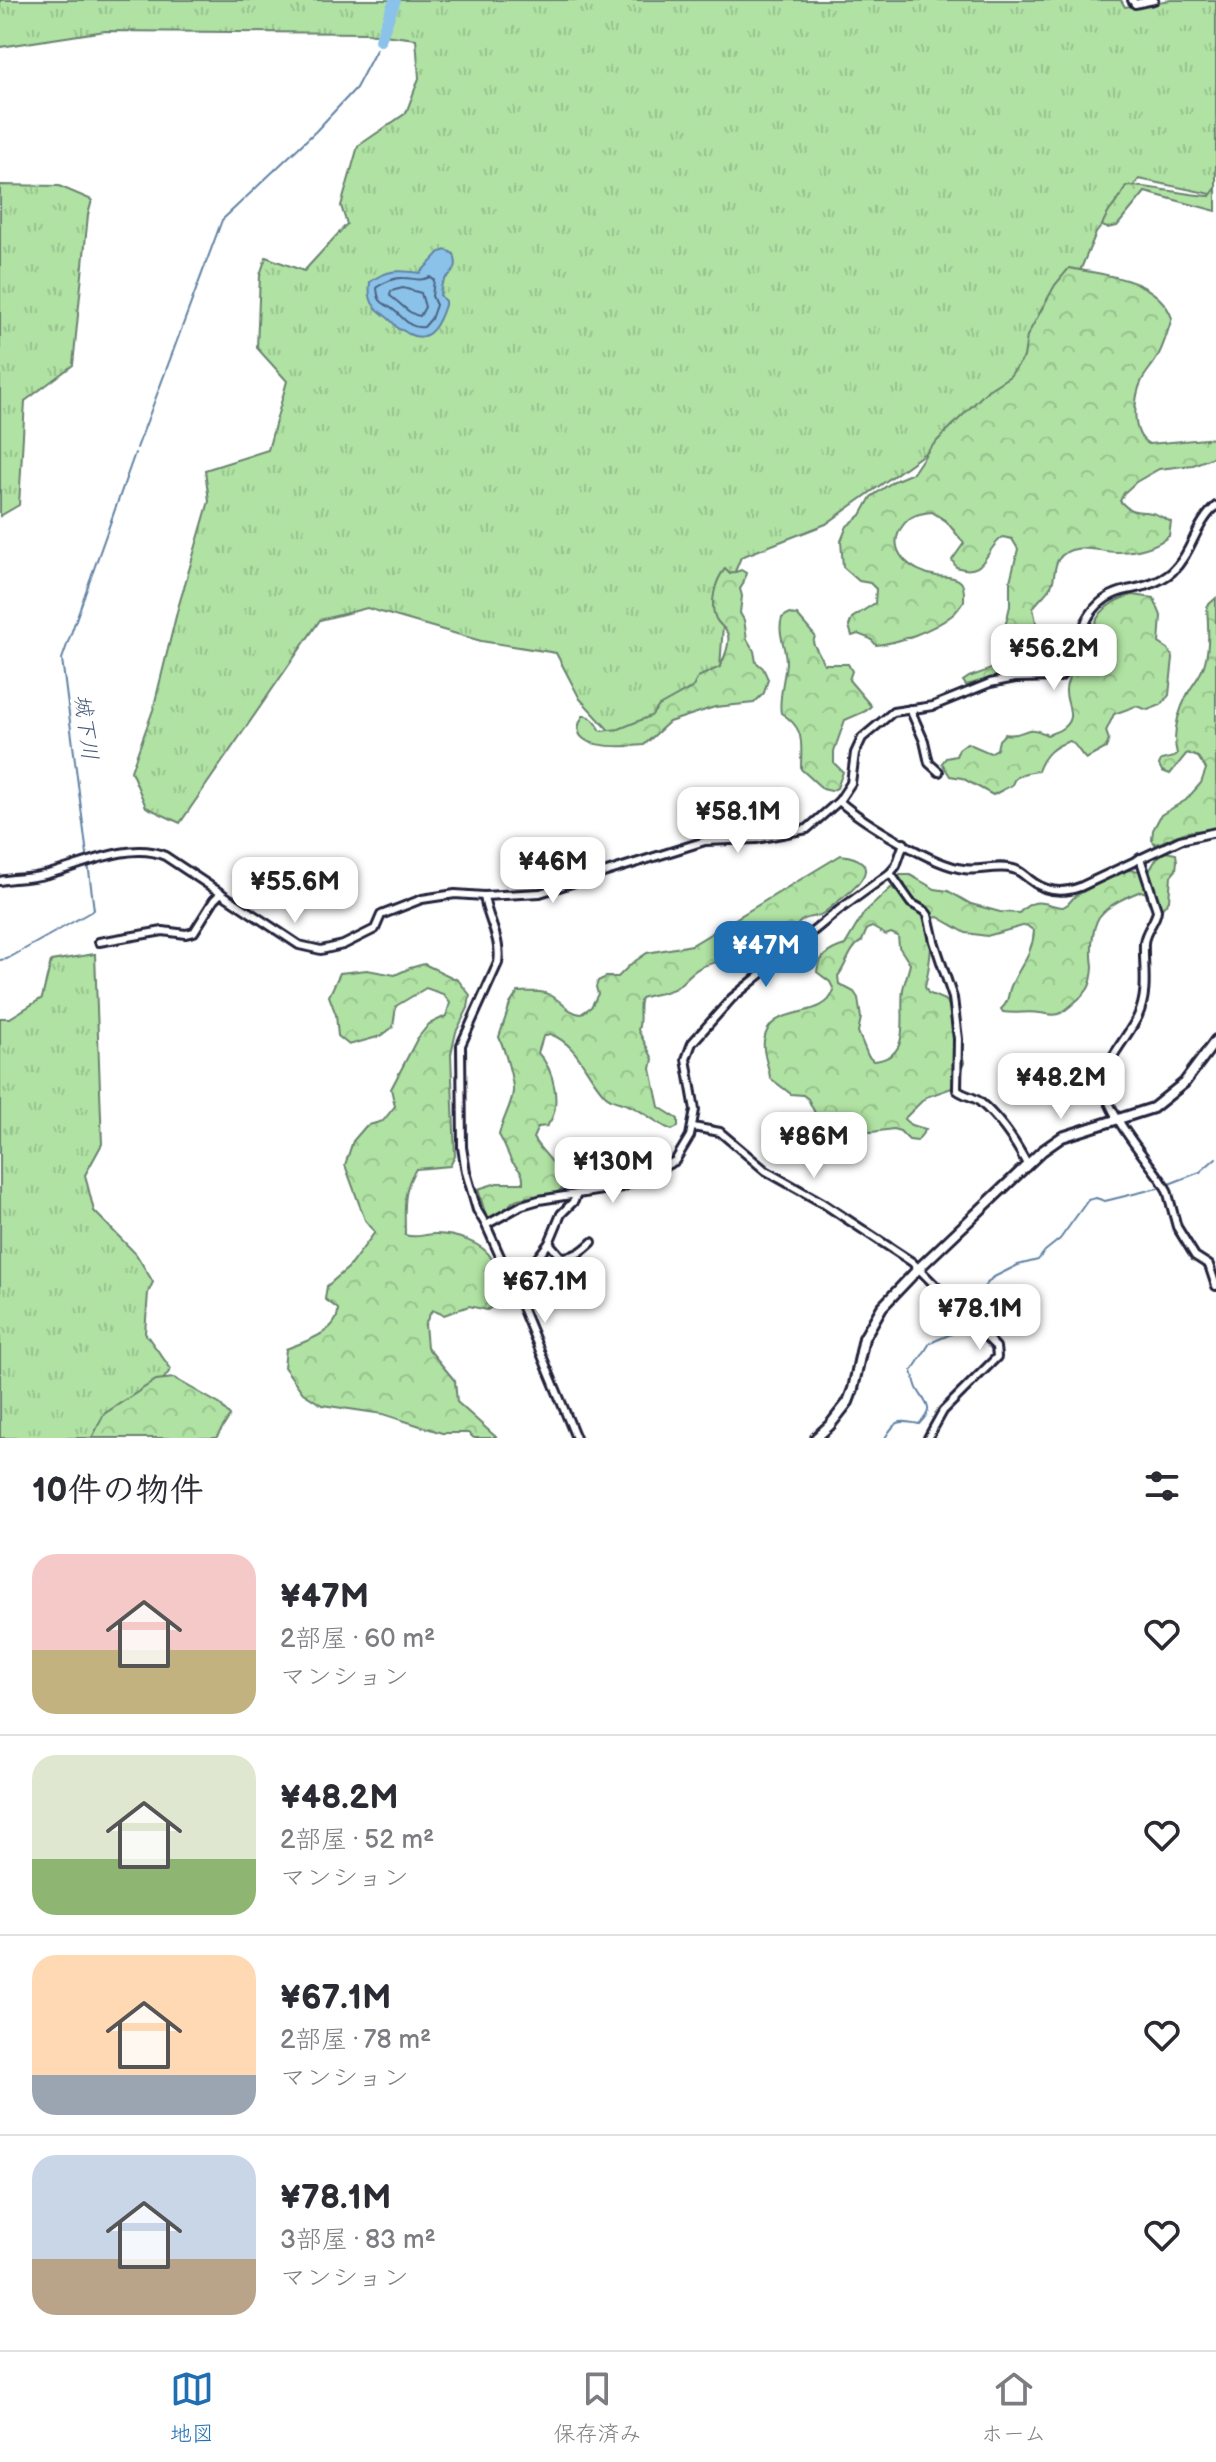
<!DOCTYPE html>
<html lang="ja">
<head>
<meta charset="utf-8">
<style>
	body { margin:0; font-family:"Balsamiq Sans","Klee One",sans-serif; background:#f7f7f7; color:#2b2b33; height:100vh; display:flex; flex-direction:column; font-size:30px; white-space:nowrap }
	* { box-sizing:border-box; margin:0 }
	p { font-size:26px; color:#7c7c81 }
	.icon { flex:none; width:44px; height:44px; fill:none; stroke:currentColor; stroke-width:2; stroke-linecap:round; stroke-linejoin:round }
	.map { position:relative; height:1438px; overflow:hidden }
	.drawer { display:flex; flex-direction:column; background:#fff; flex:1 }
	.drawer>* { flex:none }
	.price { position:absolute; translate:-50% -68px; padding:0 18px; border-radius:16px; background:#fff; color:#222; font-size:26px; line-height:52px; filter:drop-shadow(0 2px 4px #0008) }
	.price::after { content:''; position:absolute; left:50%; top:48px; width:24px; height:18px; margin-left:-12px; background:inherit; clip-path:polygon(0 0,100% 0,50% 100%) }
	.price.selected { background:#1f6fb2; color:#fff }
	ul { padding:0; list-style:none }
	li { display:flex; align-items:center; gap:24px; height:200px; padding:0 32px }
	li+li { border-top:2px solid #e1e1e2 }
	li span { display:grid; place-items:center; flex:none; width:224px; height:160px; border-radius:24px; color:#555 }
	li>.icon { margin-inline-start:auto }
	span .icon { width:96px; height:96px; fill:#fffc; stroke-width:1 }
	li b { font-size:34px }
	h2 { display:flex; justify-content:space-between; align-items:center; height:96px; padding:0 32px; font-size:34px }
	.tab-bar { display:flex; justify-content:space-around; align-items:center; height:112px; border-top:2px solid #e1e1e2; background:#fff; font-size:22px; color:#7c7c81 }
	.tab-bar a { display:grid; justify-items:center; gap:4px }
	.tab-bar .selected { color:#1f6fb2 }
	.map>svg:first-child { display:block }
	.grass { fill:url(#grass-tufts); stroke:#69826f; stroke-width:2 }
	.forest { fill:url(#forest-crowns); stroke:#69826f; stroke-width:2; fill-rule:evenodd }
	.water { fill:#8bc2e9; stroke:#6182a3; stroke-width:2 }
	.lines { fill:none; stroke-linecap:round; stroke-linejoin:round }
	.shore { stroke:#4c6281; stroke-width:2 }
	.stream { stroke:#6182a3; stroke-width:2 }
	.river { stroke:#8bc2e9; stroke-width:12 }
	.minor-casing { stroke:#22223b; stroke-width:12 }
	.tertiary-casing { stroke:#22223b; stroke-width:14 }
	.minor { stroke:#fff; stroke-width:6 }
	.tertiary { stroke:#fff; stroke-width:8 }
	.labels { text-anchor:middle; stroke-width:8; stroke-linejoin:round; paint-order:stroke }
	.water-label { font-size:22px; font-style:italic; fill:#475a78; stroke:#fff }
</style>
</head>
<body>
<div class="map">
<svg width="1216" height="1438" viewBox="0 0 1216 1438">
	<defs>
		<pattern id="grass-tufts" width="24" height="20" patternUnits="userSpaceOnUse" patternTransform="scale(2)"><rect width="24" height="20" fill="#b0e2a3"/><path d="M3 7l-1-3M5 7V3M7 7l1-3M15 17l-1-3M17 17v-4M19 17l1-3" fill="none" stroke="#97c28d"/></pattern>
		<pattern id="forest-crowns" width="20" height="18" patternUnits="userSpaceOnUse" patternTransform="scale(2)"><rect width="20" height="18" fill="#b0e2a3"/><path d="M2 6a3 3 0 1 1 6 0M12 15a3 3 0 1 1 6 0" fill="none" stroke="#97c28d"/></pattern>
	</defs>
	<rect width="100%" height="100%" fill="#fff"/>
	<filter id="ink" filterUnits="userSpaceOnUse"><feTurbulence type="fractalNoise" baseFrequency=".0125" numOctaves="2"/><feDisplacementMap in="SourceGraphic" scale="16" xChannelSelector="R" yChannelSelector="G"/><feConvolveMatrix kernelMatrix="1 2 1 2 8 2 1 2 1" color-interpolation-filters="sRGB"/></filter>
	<g filter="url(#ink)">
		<g class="grass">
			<path d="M0,0h1121l4,7 46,-7h45v195l-77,-16 -43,54 -19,45 -72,118 -179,128 -85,33 -16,39 -6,87 -103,55 -36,-39 -24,-46 -75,-12 -114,-33 -47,12 -140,203 -34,-16 -15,-36 22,-61 25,-102 31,-107 -4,-31 63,-20 19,-69 -30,-33 3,-73 6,-18 38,14 43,-47 -6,-18 17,-60 48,-33 13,-35 -3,-39 -50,-6 -261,-2 -105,16z"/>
			<path d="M0,185l59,1 33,14 -4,15 -15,150 -48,36 -6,104 -19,11z"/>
			<path d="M95,954l7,190 -17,31 9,36 42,43 17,28 -5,11 -3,40 26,36 -46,61 -3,8h-122v-420h10l32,-20 9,-37z"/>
		</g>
		<g class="forest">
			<path d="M1126,186c29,0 56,9 84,10l6,-8v23l-71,-19 -28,34 -10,2 -5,-2c4,-16 17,-23 24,-40z"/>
			<path d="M1069,268c36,7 88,10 103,50 -4,12 -7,24 -13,36 -4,9 -12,17 -17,26 -8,17 -12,54 7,64l67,-6v18l-23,9 -34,4 -23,13 -12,11 -4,8c13,14 16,9 32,12 6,1 13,6 19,9l-2,14c-15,12 -33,16 -53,16 -17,0 -45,-12 -58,8 -4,7 -3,16 -6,24 -3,8 -14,16 -19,24l3,14 -6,15 3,30 -67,18 -3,-4 6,-4c17,-6 91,-30 38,-46l-2,-4 5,-21v-25l8,-32 -6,-10 -9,-2c-19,12 -16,41 -47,30l-4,-7 12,-17 -18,-22 -14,-9c-11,1 -21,3 -28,12 -21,26 7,48 33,52 8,1 18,0 24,6 4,5 3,14 3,19 -4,5 -8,12 -13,15 -18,14 -53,27 -75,29l-5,-6 -13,-5 -6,2 -3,-10 3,-8 23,-15 1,-14 -6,-6 -11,-2 -16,-14 -2,-26 6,-15 14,-11 10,-18 23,-16 19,-8 17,-25 58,-58 22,-14 14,-19 3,-21 28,-51z"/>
			<path d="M725,569l5,5 11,-4 5,3 -3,11 -3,5 2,7 -2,17 4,7 3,19 7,12 2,11 7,6 5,11 -4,14 -10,10 -39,4 -46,15 -25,23c-20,2 -83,6 -61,-29 9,-1 14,8 18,15l18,-2 32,-13 8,-10 34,-19 5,-10 22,-10c4,-9 10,-22 8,-32 -2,-7 -9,-10 -12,-16 -7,-14 -1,-39 9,-50z"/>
			<path d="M1133,595l21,3 7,18 -2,27 9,6 5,9 -4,37 -8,10 -13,5 -12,-4 -22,8 -8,17 3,9 -3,8 -20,11c-7,-6 -8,-13 -16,-18 -17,5 -26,14 -32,30 -11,2 -23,2 -26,14l-19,10 -31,-17 -12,-2 -8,-13 4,-5 10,-2 3,-7 8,-6 23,10 7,-4 2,-9 6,-6c22,4 18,-12 42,1 9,-3 21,-7 23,-18 1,-8 -4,-17 -4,-25 -1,-11 7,-19 12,-28 15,-32 14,-60 55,-69z"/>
			<path d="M1216,598v230c-10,3 -19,2 -28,4 -12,2 -21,10 -33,12l-3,-4 1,-10 8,-15 25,-15 15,-17 5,-14 -8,-12 -11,-4 -17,21 -8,-3 -3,-6 2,-5 13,-3 3,-3c-5,-19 1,-41 10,-59 6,-12 15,-20 18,-33 5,-17 3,-39 2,-56z"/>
			<path d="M788,614l9,1 18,21 -2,7 11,21h24l4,7 -3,9 22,26 -5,5 -21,9 -11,31v12l9,9 -6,16 -6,3 -8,-2 -22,-20c0,-27 5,-40 -20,-56 -3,-13 4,-36 5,-51 0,-15 -9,-29 -4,-44z"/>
			<path d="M1165,852l11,2 1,7 -1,9 -5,6 -2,24 -8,10c-10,-3 -14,-6 -15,-17l-5,-2c-15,6 -32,13 -42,26 -8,13 -8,36 -6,49 0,7 -2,19 -6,24 -3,5 -24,23 -28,24 -7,2 -12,0 -19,-1 -12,-2 -24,1 -37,-1l-2,-3c9,-8 6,-14 10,-23 9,-20 22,-33 23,-55l-8,-6 -39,11 -21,-3 -28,-16 -5,1c-1,22 -3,48 -8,69l3,6 19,8 5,12 12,49 -2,11 -10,15 -26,9 -22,22 7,6 15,4 -9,12 -8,-1 -9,-9 -7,-2 -21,3 -27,-2 -11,5h-8l-18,-36 -5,-4 -12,-1 -21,-16c-1,-13 -8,-24 -6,-37 5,-40 60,-18 70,-51l-4,-8 -13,-10c1,-16 14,-23 28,-27l19,-32 28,-26 3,4 9,-2 1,-4 -6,-8 1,-2h10l25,14 13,2 23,13 29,8 19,1c17,-18 25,-8 44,-6l5,-3 7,-8 48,-26 26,1 8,-13zM872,927l14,8 5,-2 7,3 1,11 11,17c-2,9 -5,17 -7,25 -4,27 11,69 -30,72l-5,-5 -10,-24 3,-14 -3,-20 -4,-6 -15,-8 -1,-8c9,-11 11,-28 24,-35l5,-12z"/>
			<path d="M841,855c45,6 17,32 -4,47 -5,4 -10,9 -15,12 -7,4 -17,2 -23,9 -3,3 -3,7 -4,12l-13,7 -11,2c-18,20 -35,13 -58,19 -20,5 -22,12 -36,24 -8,6 -25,7 -36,11 -4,9 1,21 -3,32l15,29 -2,10 8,38 19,12v8l-6,3c-15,-6 -28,-19 -44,-25 -8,-3 -17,-4 -23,-10 -20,-21 -26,-50 -55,-61l-7,3 -5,16c16,16 25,54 9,73l-9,1 -5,11c9,16 32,31 29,51 -14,11 -29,5 -44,10 -9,3 -9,8 -13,14 -1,1 -10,7 -11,7l-8,-4 -8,-27 19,-6h26c1,-13 -6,-13 -12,-23 -4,-8 -7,-17 -12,-25 3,-15 12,-28 14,-43 1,-11 -9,-44 -14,-55l11,-33 8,-12c11,0 25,-2 34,4 12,7 15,16 29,18l10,-7 7,-13 -2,-7 2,-6 8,-4h12l13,-13 16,-11 45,-8z"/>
			<path d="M424,964l34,16 12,15 -2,13 -12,24 -5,22 4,102 -5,10 -34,3c-14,20 -11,42 -11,66 11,4 19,-1 31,-1 17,0 47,8 56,25 3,7 3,18 5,25 3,13 1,20 -10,26l-18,-4 -25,9 -12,-5 -7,14 2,23 28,34 2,21 40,36h-23l-6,-5h-26l-59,-19 -61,-9 -19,-12 -19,-26 2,-18c18,-7 53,-17 52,-40l-13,-10 2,-13 21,-18 27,-36 -10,-12 -20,-55 8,-24 13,-15 17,-5 12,-15 -4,-17 26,-50 12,-15 17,-8 4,-13 -7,-9 -17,-6 -30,18 -3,21 -12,9 -32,9 -11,-9 -2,-21 -7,-19 11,-23 27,-3 28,5 15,-7z"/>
			<path d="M174,1378l47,27 9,11 -14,22h-124l12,-24 52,-34z"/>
		</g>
		<path class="water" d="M446,250l8,4c6,19 -4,17 -11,28 -3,4 -2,9 -3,13l5,6v4c-5,16 -15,40 -36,29 -4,-2 -7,-5 -11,-5 -13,-20 -32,-16 -28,-47 18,-13 29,-12 50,-9l20,-21z"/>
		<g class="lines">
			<g class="shore">
				<path d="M430,277l4,3 -2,16 4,9 -5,14 -7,8c-14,2 -18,-7 -28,-15 -12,-11 -18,-6 -19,-25 8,-5 17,-10 26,-9 12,0 16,4 27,-1z"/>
				<path d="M403,288l18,5 4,14 -5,9c-11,-1 -20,-14 -30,-20l1,-5z"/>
			</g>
			<g class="stream">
				<path d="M137,448l85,-228 94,-89 40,-43 20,-38"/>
				<path d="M0,960l7,-1 87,-49 -32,-251 73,-206"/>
				<path d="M1169,1184l31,-12 16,-14"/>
				<path d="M962,1307l16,-13 14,-16 26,-13 20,-5 7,-9 15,-12 28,-39 8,-2 9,3 57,-14"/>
				<path d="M885,1438c11,-18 13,-18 34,-14 16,-16 8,-18 -1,-34 -3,-5 -4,-13 -6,-19l18,-28 28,-12 1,-7 -3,-12"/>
			</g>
			<path class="river" d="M380,40l15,-40"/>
			<defs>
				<g id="minor">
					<path d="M1132,0l3,4 19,-4"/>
					<path d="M910,709l14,32 5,22 10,9"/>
					<path d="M839,801c24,21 95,65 125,68 15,3 34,-5 49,0 6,1 11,6 16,10 16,13 32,15 51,8l100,-47 36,-8"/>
					<path d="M1140,858l17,52c-1,12 -12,20 -13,33 -1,26 5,48 -6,73 -8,18 -33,45 -34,64 -2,28 41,77 57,100l6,10 10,37 18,29 14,9 7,21"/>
					<path d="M890,873l21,30 14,8 3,4 6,26 19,57 5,41 -1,51c7,6 16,6 23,12 20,17 35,39 47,62"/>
					<path d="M0,881c14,-3 29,-2 44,-6 36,-8 85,-35 121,-19l134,89 22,5 22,-5 32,-16 6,-14 41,-16 33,-5 29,2 56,-3 165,-52 51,-2 51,-10 32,-28 12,-18 4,-30 7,-15 31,-26 40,-6 57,-23 25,-5 45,-1 8,-8c14,-35 17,-70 59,-79 16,-3 32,-7 45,-18 20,-19 23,-48 44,-66"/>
					<path d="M484,896c3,23 18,43 14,67l-37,82 1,102 4,25 11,38 9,15 26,58 64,155"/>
					<path d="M99,942l64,-11 23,3 8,-2 20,-32 7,-7"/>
					<path d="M693,1127l27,5 46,39 55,31 91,60 84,85 1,10 -54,54 -15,27"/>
					<path d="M486,1225l36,-20 17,-5 83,-13 53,-26 15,-25 5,-26 -9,-51 6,-16 40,-45 107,-88 51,-37 6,-7 8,-23"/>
					<path d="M549,1243l12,14c14,0 22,-6 31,-15"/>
					<path d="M512,1283l23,-22 14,-18 12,-29 13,-13 2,-6"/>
				</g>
				<path id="tertiary" d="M816,1438l14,-13 18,-23 5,-13 11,-51 18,-31 36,-38 124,-118 20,-14 91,-29 31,-25 32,-43"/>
			</defs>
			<use href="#minor" class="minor-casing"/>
			<use href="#tertiary" class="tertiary-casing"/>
			<use href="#minor" class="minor"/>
			<use href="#tertiary" class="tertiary"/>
		</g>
	</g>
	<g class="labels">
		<g class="water-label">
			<text transform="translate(87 727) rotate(83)" y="8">城下川</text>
		</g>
	</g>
</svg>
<b class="price" style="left:1054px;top:692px">¥56.2M</b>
<b class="price" style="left:738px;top:855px">¥58.1M</b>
<b class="price" style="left:553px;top:905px">¥46M</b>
<b class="price" style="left:295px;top:925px">¥55.6M</b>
<b class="price selected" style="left:766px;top:989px">¥47M</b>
<b class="price" style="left:1061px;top:1121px">¥48.2M</b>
<b class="price" style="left:814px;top:1180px">¥86M</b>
<b class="price" style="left:613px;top:1205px">¥130M</b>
<b class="price" style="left:545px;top:1325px">¥67.1M</b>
<b class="price" style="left:980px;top:1352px">¥78.1M</b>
</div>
<section class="drawer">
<h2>10件の物件<svg class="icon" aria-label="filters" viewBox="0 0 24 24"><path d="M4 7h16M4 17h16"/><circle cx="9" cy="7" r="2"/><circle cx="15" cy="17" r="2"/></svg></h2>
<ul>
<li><span style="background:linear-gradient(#f6c9c9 60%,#c2b280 0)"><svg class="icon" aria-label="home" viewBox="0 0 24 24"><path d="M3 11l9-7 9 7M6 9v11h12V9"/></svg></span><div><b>¥47M</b><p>2部屋 · 60 m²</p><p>マンション</p></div><svg class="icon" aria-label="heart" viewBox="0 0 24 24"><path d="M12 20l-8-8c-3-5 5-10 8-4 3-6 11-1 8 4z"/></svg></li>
<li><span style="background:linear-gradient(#dfe7d0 65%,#8fb573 0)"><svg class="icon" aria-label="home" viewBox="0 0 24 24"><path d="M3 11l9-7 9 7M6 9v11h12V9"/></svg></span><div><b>¥48.2M</b><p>2部屋 · 52 m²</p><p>マンション</p></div><svg class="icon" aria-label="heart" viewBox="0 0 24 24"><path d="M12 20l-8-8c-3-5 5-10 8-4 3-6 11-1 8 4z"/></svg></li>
<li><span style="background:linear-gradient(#ffd9b3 75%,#9aa5b1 0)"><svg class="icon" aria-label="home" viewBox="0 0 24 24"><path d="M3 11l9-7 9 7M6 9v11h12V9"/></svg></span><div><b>¥67.1M</b><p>2部屋 · 78 m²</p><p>マンション</p></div><svg class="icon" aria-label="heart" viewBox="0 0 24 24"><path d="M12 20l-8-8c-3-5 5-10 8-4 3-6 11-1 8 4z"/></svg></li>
<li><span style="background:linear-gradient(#c9d6e8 65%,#b9a48a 0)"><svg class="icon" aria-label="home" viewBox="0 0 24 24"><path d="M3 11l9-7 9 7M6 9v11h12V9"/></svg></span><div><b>¥78.1M</b><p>3部屋 · 83 m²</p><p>マンション</p></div><svg class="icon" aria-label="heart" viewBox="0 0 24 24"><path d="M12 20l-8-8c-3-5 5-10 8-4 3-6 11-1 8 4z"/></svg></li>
</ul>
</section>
<nav class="tab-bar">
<a class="selected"><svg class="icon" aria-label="map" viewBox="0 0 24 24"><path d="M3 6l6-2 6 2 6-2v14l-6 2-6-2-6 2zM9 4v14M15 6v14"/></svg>地図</a>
<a><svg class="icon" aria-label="saved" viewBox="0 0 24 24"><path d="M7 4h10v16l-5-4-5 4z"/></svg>保存済み</a>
<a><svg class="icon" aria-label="home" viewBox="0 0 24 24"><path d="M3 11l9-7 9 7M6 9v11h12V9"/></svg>ホーム</a>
</nav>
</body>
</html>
